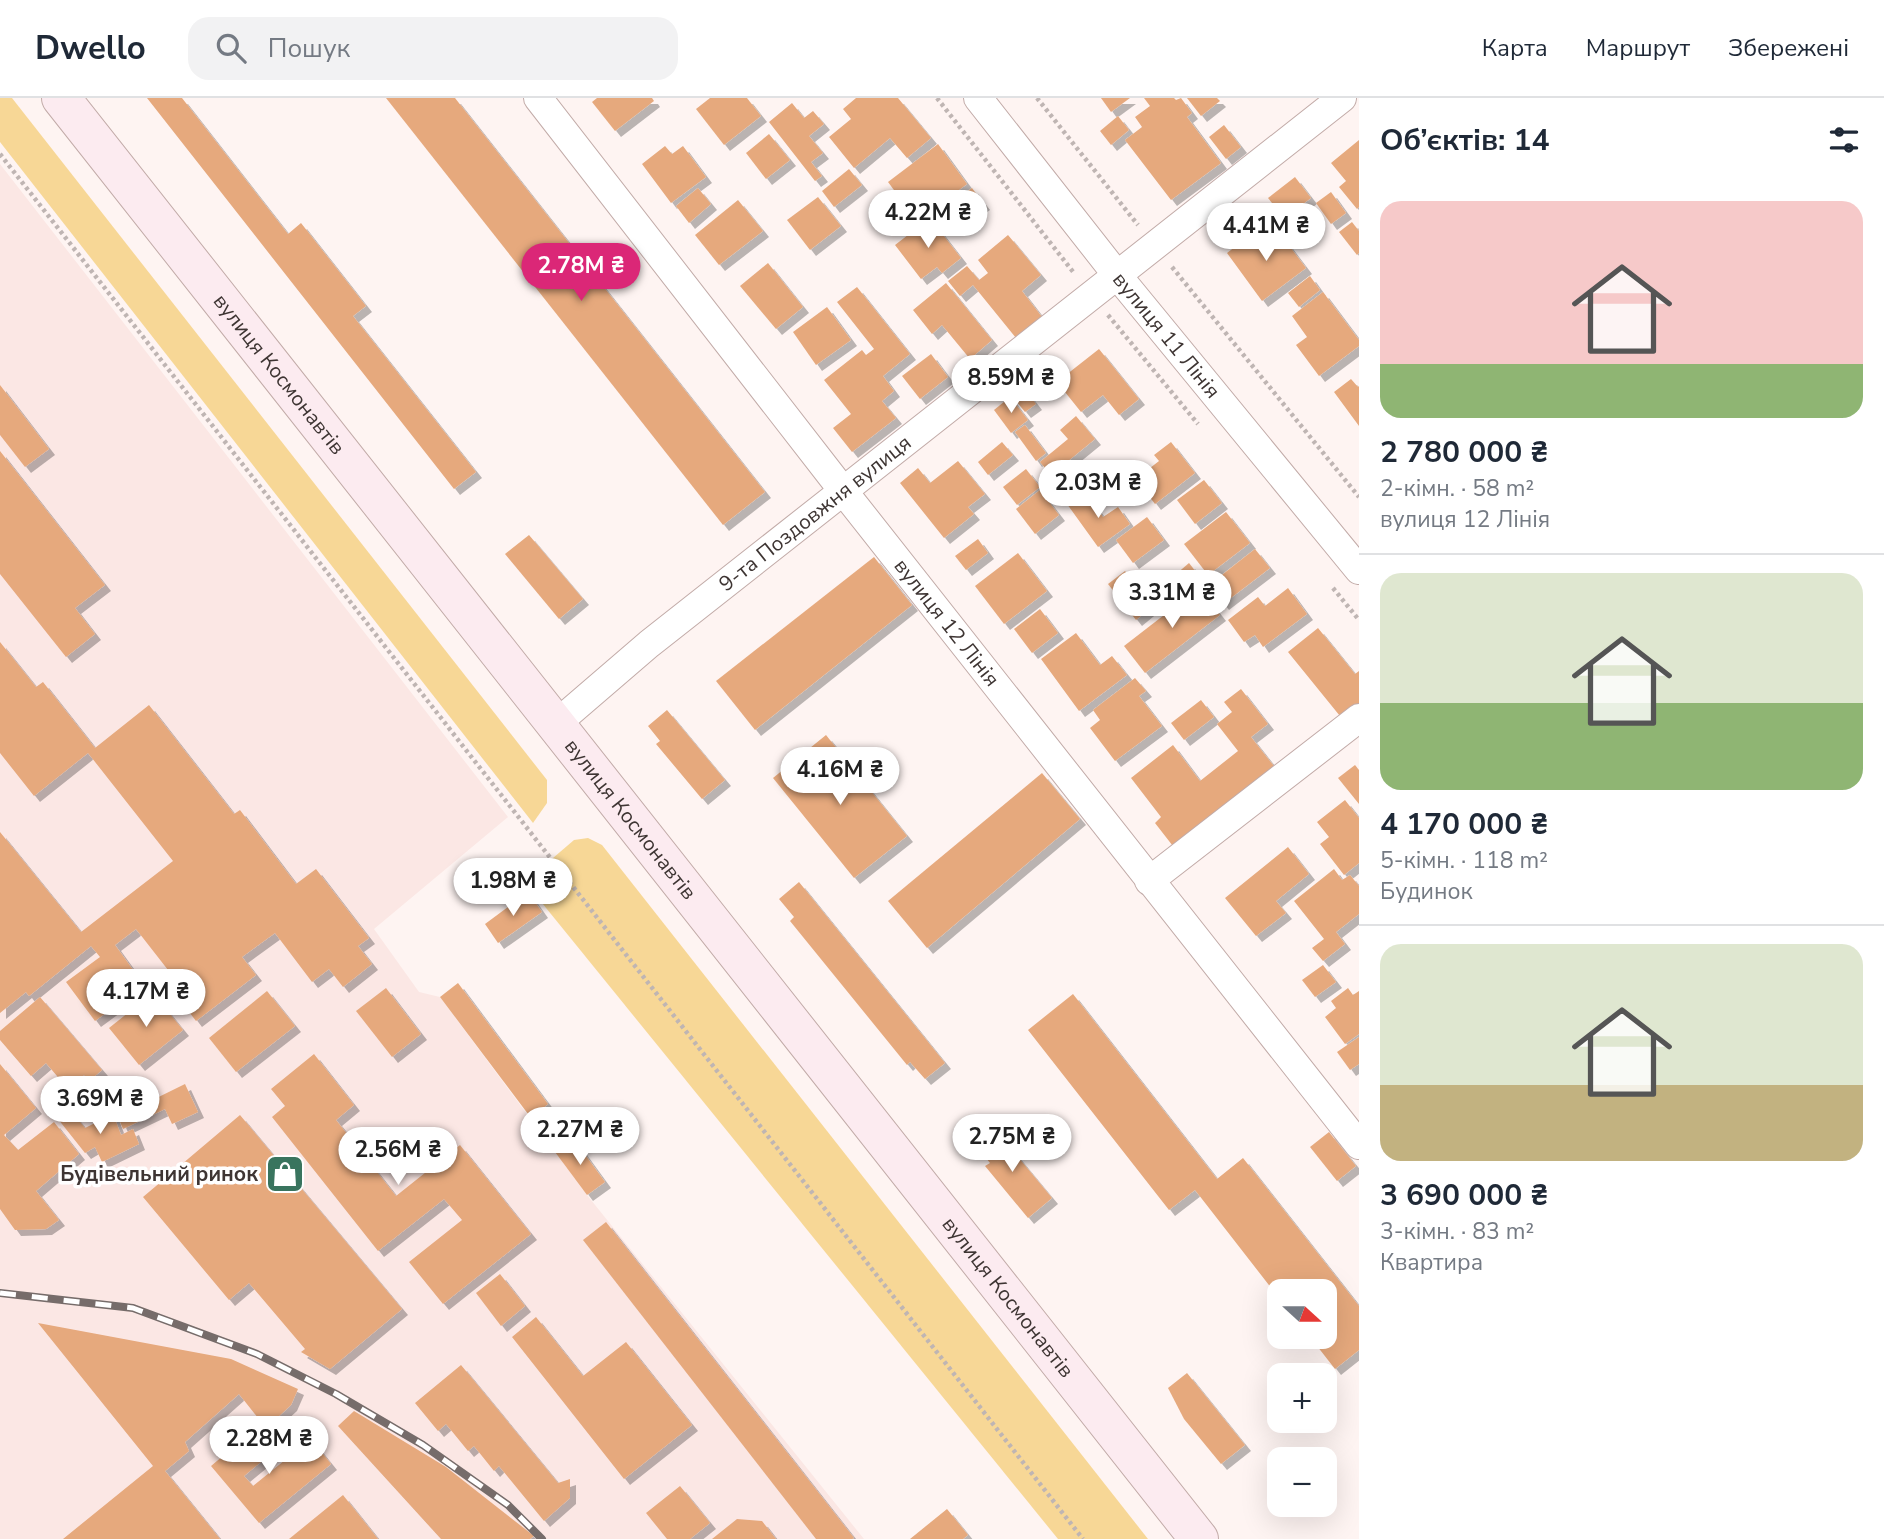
<!DOCTYPE html>
<html lang="uk">
<head>
<meta charset="utf-8">
<style>
	body { margin:0; font-family:"Nunito Sans",sans-serif; background:#f2f2f3; color:#1f2937; height:100vh; display:flex; flex-direction:column; font-size:26px; white-space:nowrap }
	* { box-sizing:border-box; margin:0 }
	p { font-size:23px; color:#747a83 }
	.icon { flex:none; width:38px; height:38px; fill:none; stroke:currentColor; stroke-width:2; stroke-linecap:round; stroke-linejoin:round }
	.map { position:relative; flex:1; overflow:hidden }
	.panel { display:flex; flex-direction:column; background:#fff; width:525px }
	.panel>* { flex:none }
	.needle { width:46px; rotate:111deg }
	.tools { position:absolute; left:1267px; top:1181px; display:grid; gap:14px }
	.tools a { display:grid; place-items:center; width:70px; height:70px; border-radius:14px; background:#fff; box-shadow:0 7px 28px #0002; font-size:35px }
	.price { position:absolute; translate:-50% -60px; padding:0 16px; border-radius:24px; background:#fff; color:#222; font-size:23px; line-height:46px; filter:drop-shadow(0 2px 4px #0008) }
	.price::after { content:''; position:absolute; left:50%; top:42px; width:21px; height:16px; margin-left:-10px; background:inherit; clip-path:polygon(0 0,100% 0,50% 100%) }
	.price.selected { background:#db2777; color:#fff }
	ul { padding:0; list-style:none }
	li { display:grid; align-content:center; gap:14px; height:371px; padding:0 21px }
	li+li { border-top:2px solid #e0e1e3 }
	li span { display:grid; place-items:center; height:217px; border-radius:21px; color:#555 }
	li>.icon { margin-inline-start:auto }
	span .icon { width:126px; height:126px; fill:#fffc; stroke-width:1 }
	li b { font-size:30px }
	h2 { display:flex; justify-content:space-between; align-items:center; height:84px; padding:0 21px; font-size:30px }
	header { display:flex; align-items:center; gap:42px; box-sizing:border-box; height:98px; padding:0 35px; background:#fff; border-bottom:2px solid #e0e1e3 }
	header strong { font-size:33px }
	nav { display:flex; gap:38px; margin-inline-start:auto; font-size:24px }
	.search { width:490px; height:63px; background:#f2f2f3; display:flex; align-items:center; gap:18px; box-sizing:border-box; padding:0 24px; border-radius:21px; color:#747a83; font-size:26px }
	main { display:flex; flex:1; min-height:0 }
	.map>svg:first-child { display:block }
	.built { fill:#fbe7e4 }
	.green { fill:#f7d796 }
	.building { fill:#e6a97d; filter:url(#shadow) }
	.lines { fill:none; stroke-linecap:round; stroke-linejoin:round }
	.minor-casing { stroke:#c2aba8; stroke-width:30 }
	.secondary-casing { stroke:#c2aba8; stroke-width:40 }
	.path { stroke:#bfb5b3; stroke-width:4.5; stroke-dasharray:3.5 3.5; stroke-linecap:butt }
	.minor { stroke:#fff; stroke-width:28 }
	.secondary { stroke:#fcebf0; stroke-width:38 }
	.rail-casing { stroke:#766c6a; stroke-width:8 }
	.rail { stroke:#fff; stroke-width:5; stroke-dasharray:16; stroke-linecap:butt }
	.labels { text-anchor:middle; stroke-width:7; stroke-linejoin:round; paint-order:stroke }
	.street-label { font-size:21px; fill:#3e3533; stroke:#fff }
	.poi-label { font-size:21px; font-weight:bold; fill:#3e3533; stroke:#fff; text-anchor:end }
</style>
</head>
<body>
<header>
<strong>Dwello</strong>
<div class="search"><svg class="icon" aria-label="search" viewBox="0 0 24 24"><circle cx="10" cy="10" r="6"/><path d="M15 15l6 6"/></svg>Пошук</div>
<nav><a>Карта</a><a>Маршрут</a><a>Збережені</a></nav>
</header>
<main>
<div class="map">
<svg width="1359" height="1441" viewBox="0 0 1359 1441">
	<defs>
		<filter id="shadow"><feDropShadow dx="6" dy="6" stdDeviation="0" flood-color="#0004"/></filter>
	</defs>
	<rect width="100%" height="100%" fill="#fef4f2"/>
	<path class="built" d="M0,66l508,653 -134,112 45,63 21,5 147,198 277,344h-864z"/>
	<g class="green">
		<path d="M0,0h12l535,682v23l-14,20 -533,-681z"/>
		<path d="M588,740l14,7 546,694h-90l-533,-657 49,-42z"/>
	</g>
	<g class="building">
		<path d="M147,0h35l106,136 13,-11 65,83 -13,10 123,156 -22,17z"/>
		<path d="M386,0h69l310,394 -42,33z"/>
		<path d="M597,0h55l2,3 -39,30 -23,-29z"/>
		<path d="M710,0h37l14,18 -37,29 -28,-36z"/>
		<path d="M856,0h42l33,40 -24,20 -17,-20 -36,30 -25,-31 22,-18 -8,-10z"/>
		<path d="M1101,0h29l-19,14z"/>
		<path d="M1144,0h30l2,2 5,-2 11,15 -5,4 34,46 -50,37 -46,-60 17,-13 -7,-10 15,-11z"/>
		<path d="M1187,0h30l3,3 -19,15z"/>
		<path d="M792,5l12,15 9,-7 11,13 -15,12 14,17 -12,9 11,14 -7,5 -46,-59z"/>
		<path d="M1118,18l11,14 -18,15 -11,-14z"/>
		<path d="M1224,27l17,22 -15,12 -17,-22z"/>
		<path d="M769,36l21,26 -24,19 -20,-26z"/>
		<path d="M1359,42v67l-2,2 -18,-22 7,-6 -15,-18z"/>
		<path d="M938,46l29,40 -50,37 -29,-39z"/>
		<path d="M665,48l7,8 11,-8 23,31 -35,26 -29,-39z"/>
		<path d="M849,71l13,16 -28,22 -12,-16z"/>
		<path d="M1295,79l16,21 -27,20 -16,-20z"/>
		<path d="M698,90l13,16 -22,19 -13,-17z"/>
		<path d="M972,90l12,16 -22,16 -12,-16z"/>
		<path d="M1331,94l15,21 -15,11 -15,-21z"/>
		<path d="M818,99l23,29 -31,24 -23,-30z"/>
		<path d="M738,102l25,31 -44,34 -24,-30z"/>
		<path d="M930,120l31,40 -19,15 -5,-6 -16,12 -26,-34z"/>
		<path d="M1352,124l7,9v22l-2,2 -18,-23z"/>
		<path d="M1257,132l12,15 12,-10 25,33 -44,33 -35,-48z"/>
		<path d="M1008,137l33,40 -19,16 20,26 -26,21 -43,-53 -13,11 -12,-15 19,-15 12,14 9,-7 -10,-13z"/>
		<path d="M768,165l35,44 -27,22 -36,-43z"/>
		<path d="M1310,178l10,14 -21,17 -11,-14z"/>
		<path d="M946,185l46,57 -22,19 -28,-34 -10,9 -19,-24z"/>
		<path d="M857,189l53,67 -27,22 11,15 -12,10 14,17 -44,34 -19,-24 18,-14 -27,-34 38,-30 4,5 8,-6 -37,-47z"/>
		<path d="M1323,194l36,48v6l-40,30 -23,-31 11,-8 -15,-21z"/>
		<path d="M827,209l24,33 -35,25 -23,-33z"/>
		<path d="M1099,251l40,50 -20,16 -16,-20 -22,17 -24,-30z"/>
		<path d="M931,256l17,23 -28,22 -18,-23z"/>
		<path d="M1351,281l7,8 1,-1v40l-25,-34z"/>
		<path d="M0,287l49,64 -24,18 -25,-32z"/>
		<path d="M1023,289l13,17 -11,8 -13,-16z"/>
		<path d="M1010,299l18,23 -17,13 -17,-23z"/>
		<path d="M1076,318l19,23 -44,36 -11,-13 28,-23 -8,-9z"/>
		<path d="M1025,327l21,28 -10,8 -21,-29z"/>
		<path d="M1002,344l11,13 -25,20 -10,-13z"/>
		<path d="M1171,344l24,31 -40,31 -19,-25 23,-18 -5,-6z"/>
		<path d="M0,353l105,134 -30,23 20,26 -29,23 -66,-83z"/>
		<path d="M958,363l27,33 -17,13 6,7 -30,24 -44,-55 18,-15 12,15z"/>
		<path d="M1026,371l14,18 -23,18 -14,-18z"/>
		<path d="M1204,382l18,23 -27,21 -18,-24z"/>
		<path d="M1040,392l19,25 -24,19 -19,-25z"/>
		<path d="M1085,394l18,25 15,-10 12,17 -32,23 -31,-43z"/>
		<path d="M1226,414l24,31 -42,32 -24,-31z"/>
		<path d="M1147,419l17,23 -31,23 -17,-23z"/>
		<path d="M529,437l54,64 -24,20 -54,-65z"/>
		<path d="M978,441l10,14 -22,17 -11,-14z"/>
		<path d="M1255,451l15,19 -47,36 -14,-19z"/>
		<path d="M1018,455l29,38 -43,33 -29,-38z"/>
		<path d="M874,459l38,48 -157,125 -39,-49z"/>
		<path d="M1189,465l11,14 -14,12 -11,-14z"/>
		<path d="M1125,473l28,35 -17,14 -28,-36z"/>
		<path d="M1199,490l21,27 -75,58 -21,-27z"/>
		<path d="M1288,490l19,26 -44,33 -8,-12 -11,7 -16,-22 30,-23 7,9z"/>
		<path d="M1040,511l18,24 -26,20 -18,-24z"/>
		<path d="M1318,530l37,46 4,-3v37l-15,13 -56,-69z"/>
		<path d="M1076,535l24,32 12,-9 15,19 -48,36 -38,-52z"/>
		<path d="M0,544l36,45 7,-5 52,66 54,-43 85,109 6,-4 56,74 20,-15 53,69 -11,8 14,18 -29,23 -14,-18 -17,13 -37,-49 -33,24 14,18 -60,46 -35,-46 7,-5 -32,-41 -21,16 29,40 -49,36 -29,-39 34,-25 -9,-11 -62,50 -3,-4 -26,21v-181l81,100 92,-71 -85,-108 -54,43 -34,-43z"/>
		<path d="M1135,580l11,13 -7,5 23,30 -47,35 -25,-33 10,-8 -7,-10z"/>
		<path d="M1241,591l27,35 -17,13 26,33 -101,80 -21,-27 6,-6 -30,-39 42,-33 27,36 38,-30 -21,-27 15,-12 -8,-10z"/>
		<path d="M1201,602l13,17 -30,23 -13,-17z"/>
		<path d="M667,612l58,70 -23,19 -46,-55 4,-3 -12,-15z"/>
		<path d="M826,637l81,101 -53,42 -81,-100z"/>
		<path d="M1355,667l4,5v34l-21,-26z"/>
		<path d="M1042,675l38,46 -153,129 -39,-47z"/>
		<path d="M1345,702l14,18v45l-15,12 -24,-31 9,-7 -12,-15z"/>
		<path d="M1288,749l21,27 -33,27 10,12 -30,23 -31,-38z"/>
		<path d="M1334,771l8,11 8,-5 9,11v28l-23,18 9,12 -22,17 -11,-13 12,-9 -30,-38z"/>
		<path d="M799,784l146,181 -20,16 -15,-17 -3,3 -117,-144 4,-4 -15,-18z"/>
		<path d="M528,794l14,20 -44,31 -13,-19z"/>
		<path d="M1323,867l13,17 -21,15 -13,-17z"/>
		<path d="M458,885l90,121 -17,14 -91,-121z"/>
		<path d="M386,890l35,46 -29,23 -36,-46z"/>
		<path d="M1348,890l5,7 6,-4v43l-14,10 -20,-27 11,-9 -5,-7z"/>
		<path d="M267,893l28,35 -59,46 -27,-34z"/>
		<path d="M153,895l30,37 -44,35 -30,-37z"/>
		<path d="M1073,896l144,185 26,-21 116,148v44l-24,19 -25,-32h15v-45h-46v6l-84,-108 -26,20 -141,-180z"/>
		<path d="M40,899l62,73 -13,11 -5,-6 -16,14 -22,-26 -15,13 -31,-36v-9z"/>
		<path d="M1359,939v27l-9,6 -13,-18z"/>
		<path d="M314,956l40,51 -18,15 60,76 64,-51 71,89 -88,70 -34,-42 53,-42 -18,-21 -66,52 -106,-134 13,-11 -14,-17z"/>
		<path d="M0,966l36,44 -32,27 14,15 36,-28 25,32 -43,37 23,29 -13,9 -31,1 -15,-21z"/>
		<path d="M185,986l13,28 -26,12 -7,-15 -42,20 -5,-12z"/>
		<path d="M70,1012l15,18 28,-14 8,21 12,-6 6,15 -37,18 -7,-15 -10,6 -27,-34z"/>
		<path d="M240,1017l162,194 -72,60 -29,-17 4,-3 -56,-66 -20,17 -86,-103z"/>
		<path d="M993,1029l59,71 -24,20 -43,-52 5,-3 -16,-20z"/>
		<path d="M1329,1034l27,34 -19,15 -27,-34z"/>
		<path d="M573,1040l32,44 -18,13 -32,-43z"/>
		<path d="M606,1124l248,316 -2,1h-36l-233,-299z"/>
		<path d="M500,1176l25,32 -24,20 -25,-33z"/>
		<path d="M536,1219l47,59 43,-34 66,83 -68,54 -112,-142z"/>
		<path d="M38,1225l193,36 67,30 -7,16 -25,23 -27,-34 -54,48 4,9 -24,20 55,68h-157l90,-73z"/>
		<path d="M461,1267l97,118 12,-4v19l-26,23 -45,-55 -5,5 -20,-25 -6,5 -22,-27 -8,7 -23,-28z"/>
		<path d="M1187,1275l58,72 -24,19 -37,-45 -16,-31z"/>
		<path d="M354,1313l92,56 88,69 -4,3h-89l-103,-113z"/>
		<path d="M248,1337l19,22 -23,19 9,10 58,-47 20,25 -72,59 -48,-57z"/>
		<path d="M680,1388l30,37 -20,16h-23l-21,-26z"/>
		<path d="M343,1397l35,44h-89z"/>
		<path d="M947,1411l21,26 -5,4h-53z"/>
		<path d="M737,1421l25,2 14,18h-64z"/>
	</g>
	<g class="lines">
		<defs>
			<g id="minor">
				<path id="s1" d="M538,0l306,394 515,653"/>
				<path id="s2" d="M978,0l139,177 242,295"/>
				<path id="s3" d="M556,626l93,-80 693,-546"/>
				<path d="M1149,783l210,-163"/>
			</g>
			<g id="secondary">
				<path id="s4" d="M61,0l1138,1441"/>
			</g>
		</defs>
		<use href="#minor" class="minor-casing"/>
		<use href="#secondary" class="secondary-casing"/>
		<g class="path">
			<path d="M937,0l137,175"/>
			<path d="M1037,0l101,127"/>
			<path d="M0,56l1083,1385"/>
			<path d="M1172,169l187,230"/>
			<path d="M1108,217l90,109"/>
			<path d="M1333,490l26,32"/>
		</g>
		<use href="#minor" class="minor"/>
		<use href="#secondary" class="secondary"/>
		<defs>
			<path id="rail" d="M0,1195l133,15 124,46 79,40 87,51 85,60 34,34"/>
		</defs>
		<use href="#rail" class="rail-casing"/>
		<use href="#rail" class="rail"/>
	</g>
	<defs>
		<symbol id="shop-square" viewBox="-11 -11 22 22"><rect x="-9" y="-9" width="18" height="18" rx="4" fill="#39745e" stroke="#fff"/><path d="M-5-2.5h2.3a2.7 3.5 0 0 1 5.4 0H5L5.5 6h-11ZM-1.5-2.5h3a1.5 2.3 0 0 0-3 0Z" fill="#fff"/></symbol>
	</defs>
	<g fill-rule="evenodd">
		<use href="#shop-square" x="263" y="1054" width="44" height="44"/>
	</g>
	<g class="labels">
		<g class="street-label">
			<text dy="7" stroke="none"><textPath href="#s2" startOffset="303">вулиця 11 Лінія</textPath></text>
			<text dy="7" stroke="none"><textPath href="#s4" startOffset="352">вулиця Космонавтів</textPath></text>
			<text dy="7" stroke="none"><textPath href="#s3" startOffset="334">9-та Поздовжня вулиця</textPath></text>
			<text dy="7" stroke="none"><textPath href="#s1" startOffset="665">вулиця 12 Лінія</textPath></text>
			<text dy="7" stroke="none"><textPath href="#s4" startOffset="919">вулиця Космонавтів</textPath></text>
			<text dy="7" stroke="none"><textPath href="#s4" startOffset="1528">вулиця Космонавтів</textPath></text>
		</g>
		<g class="poi-label">
			<text x="258" y="1083">Будівельний ринок</text>
		</g>
	</g>
</svg>
<div class="tools">
<a><svg class="needle" viewBox="-14 -14 28 28"><path d="M0-13l5 13h-10z" fill="#e53935"/><path d="M0 13l5-13h-10z" fill="#747a83"/></svg></a>
<a>+</a>
<a>−</a>
</div>
<b class="price" style="left:928px;top:152px">4.22M ₴</b>
<b class="price" style="left:1266px;top:165px">4.41M ₴</b>
<b class="price selected" style="left:581px;top:205px">2.78M ₴</b>
<b class="price" style="left:1011px;top:317px">8.59M ₴</b>
<b class="price" style="left:1098px;top:422px">2.03M ₴</b>
<b class="price" style="left:1172px;top:532px">3.31M ₴</b>
<b class="price" style="left:840px;top:709px">4.16M ₴</b>
<b class="price" style="left:513px;top:820px">1.98M ₴</b>
<b class="price" style="left:146px;top:931px">4.17M ₴</b>
<b class="price" style="left:100px;top:1038px">3.69M ₴</b>
<b class="price" style="left:580px;top:1069px">2.27M ₴</b>
<b class="price" style="left:1012px;top:1076px">2.75M ₴</b>
<b class="price" style="left:398px;top:1089px">2.56M ₴</b>
<b class="price" style="left:269px;top:1378px">2.28M ₴</b>
</div>
<section class="panel">
<h2>Об’єктів: 14<svg class="icon" aria-label="filters" viewBox="0 0 24 24"><path d="M4 7h16M4 17h16"/><circle cx="9" cy="7" r="2"/><circle cx="15" cy="17" r="2"/></svg></h2>
<ul>
<li><span style="background:linear-gradient(#f6c9c9 75%,#8fb573 0)"><svg class="icon" aria-label="home" viewBox="0 0 24 24"><path d="M3 11l9-7 9 7M6 9v11h12V9"/></svg></span><div><b>2 780 000 ₴</b><p>2-кімн. · 58 m²</p><p>вулиця 12 Лінія</p></div></li>
<li><span style="background:linear-gradient(#dfe7d0 60%,#8fb573 0)"><svg class="icon" aria-label="home" viewBox="0 0 24 24"><path d="M3 11l9-7 9 7M6 9v11h12V9"/></svg></span><div><b>4 170 000 ₴</b><p>5-кімн. · 118 m²</p><p>Будинок</p></div></li>
<li><span style="background:linear-gradient(#dfe7d0 65%,#c2b280 0)"><svg class="icon" aria-label="home" viewBox="0 0 24 24"><path d="M3 11l9-7 9 7M6 9v11h12V9"/></svg></span><div><b>3 690 000 ₴</b><p>3-кімн. · 83 m²</p><p>Квартира</p></div></li>
</ul>
</section>
</main>
</body>
</html>
